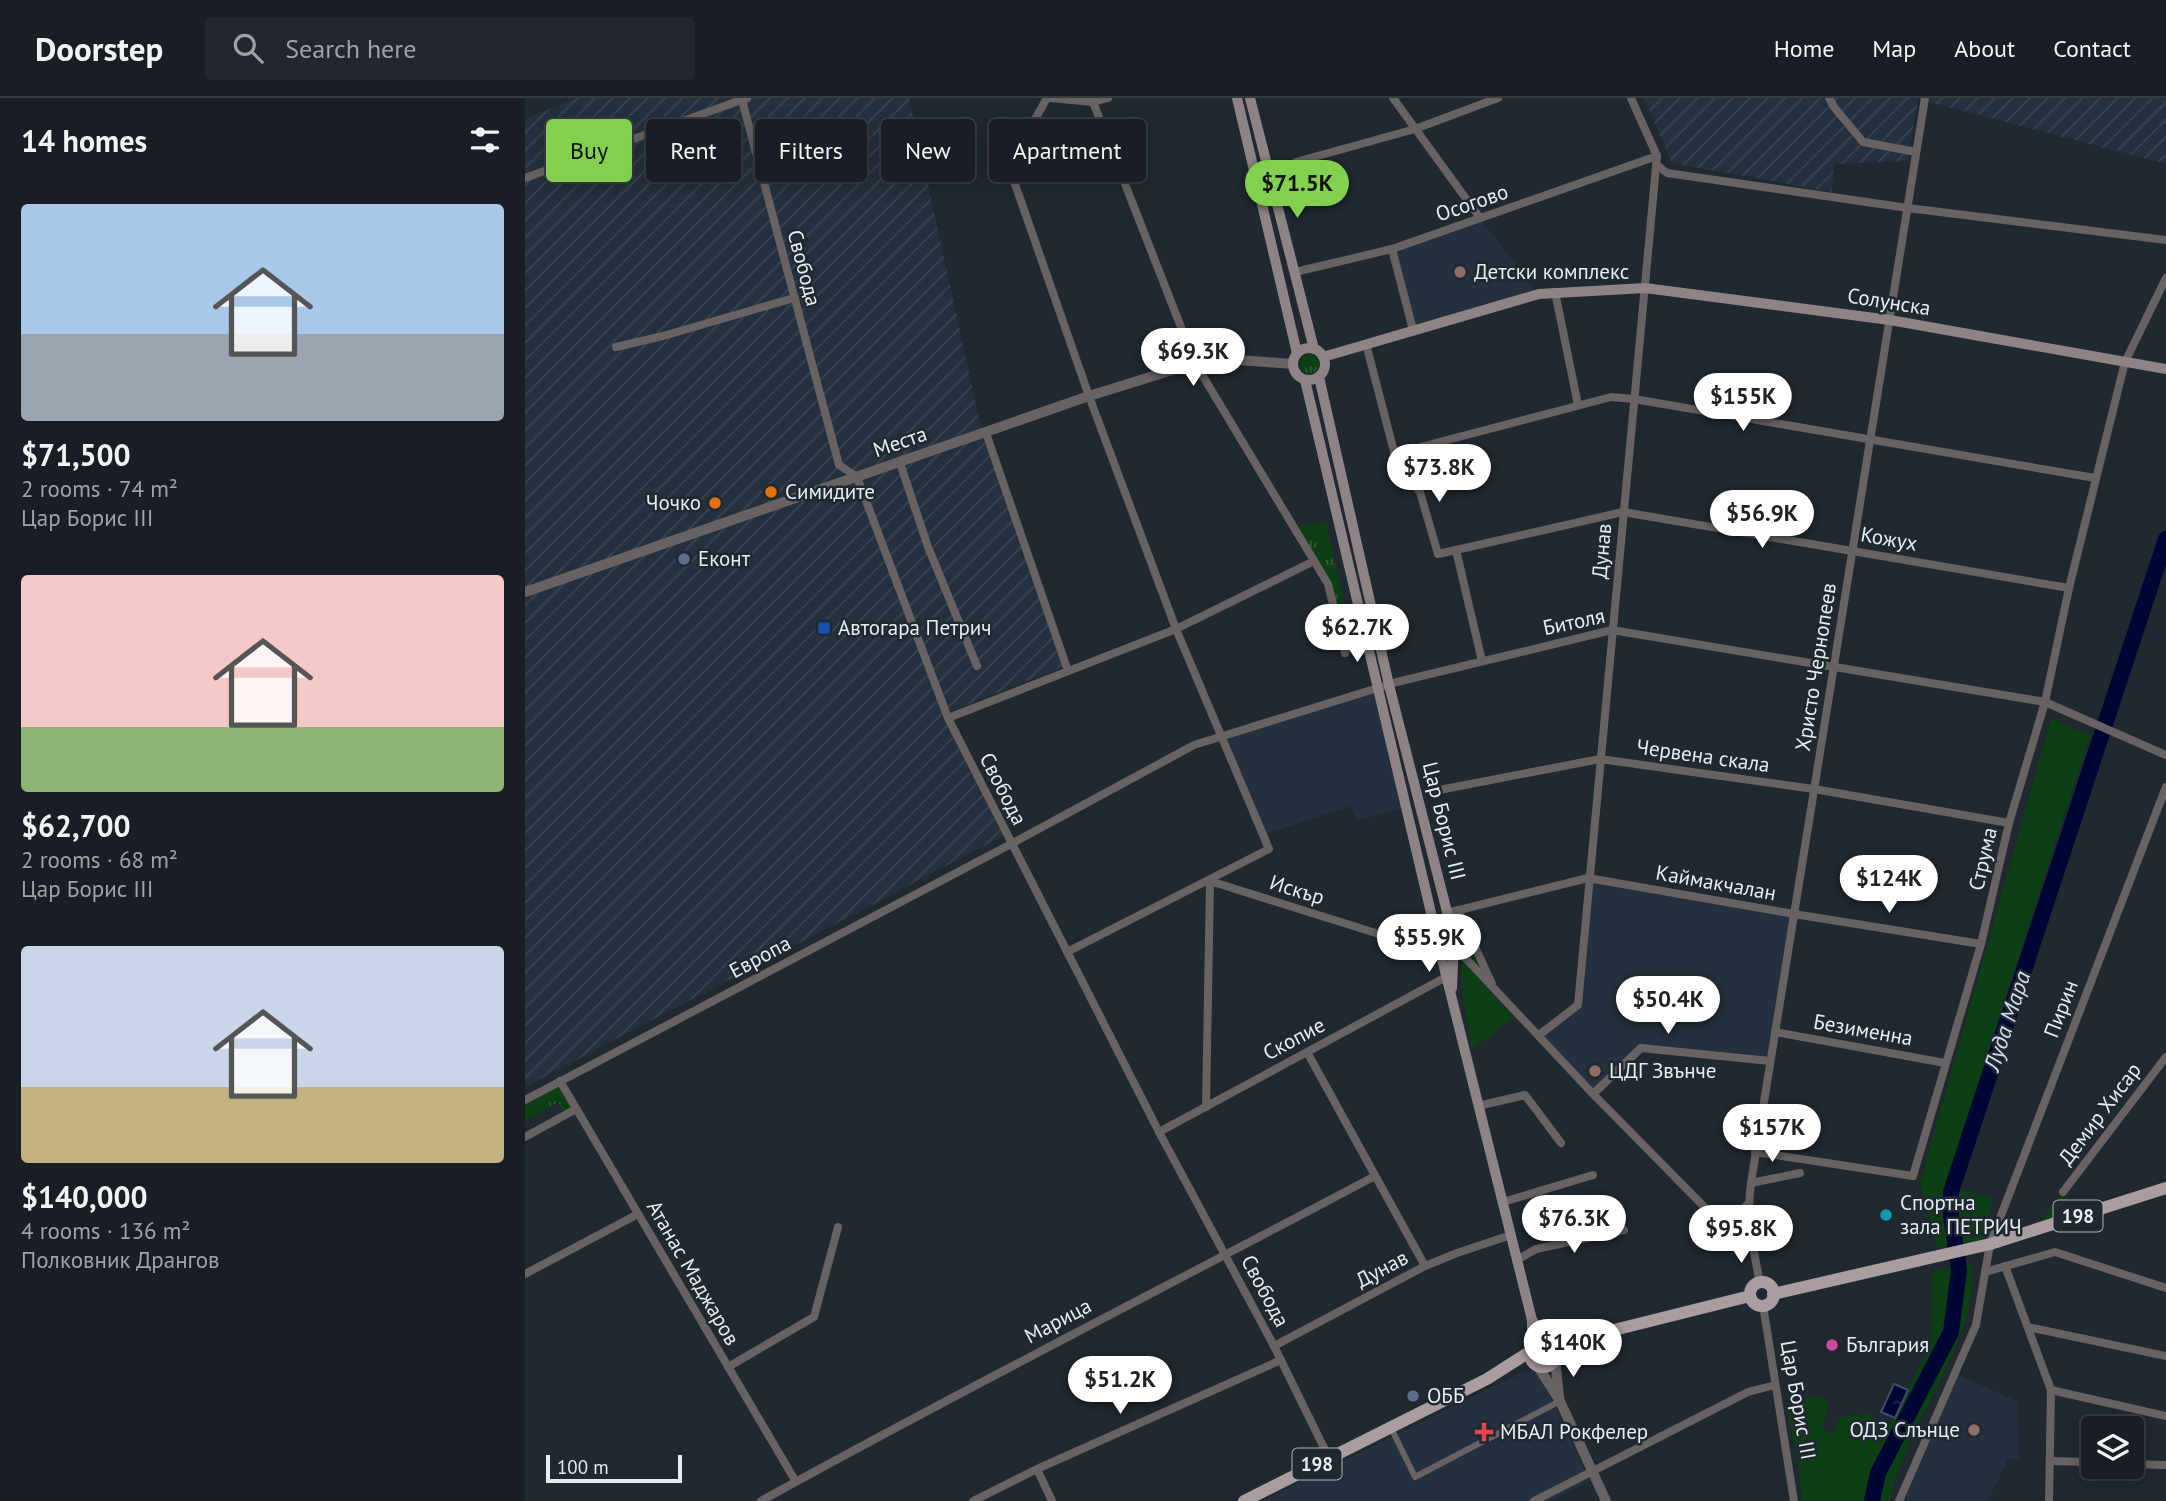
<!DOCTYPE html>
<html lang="en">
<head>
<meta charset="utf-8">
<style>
	body { margin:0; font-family:"PT Sans",sans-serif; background:#21272c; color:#f1f3f6; height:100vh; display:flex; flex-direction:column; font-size:26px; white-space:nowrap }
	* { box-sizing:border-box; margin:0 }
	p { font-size:23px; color:#9fa2a6 }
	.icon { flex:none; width:38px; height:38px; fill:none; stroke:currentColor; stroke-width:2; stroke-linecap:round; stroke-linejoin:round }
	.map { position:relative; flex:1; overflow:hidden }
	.details { display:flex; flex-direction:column; background:#181e24; width:525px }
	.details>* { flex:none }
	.top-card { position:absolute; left:21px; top:21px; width:665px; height:63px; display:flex; gap:14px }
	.controls { position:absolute; left:1556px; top:1318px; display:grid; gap:14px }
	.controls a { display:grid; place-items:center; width:63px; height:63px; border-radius:7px; background:#181e24; box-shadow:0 4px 18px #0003,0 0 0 2px #363c41; font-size:35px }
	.scale { position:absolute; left:21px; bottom:18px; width:136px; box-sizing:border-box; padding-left:7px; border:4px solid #e6ecf1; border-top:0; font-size:19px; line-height:24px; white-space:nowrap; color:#e6ecf1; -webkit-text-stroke:5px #202830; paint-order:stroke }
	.price { position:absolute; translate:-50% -60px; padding:0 16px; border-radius:24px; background:#fff; color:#222; font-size:23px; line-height:46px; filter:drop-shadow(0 2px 4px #0008) }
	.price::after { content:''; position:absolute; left:50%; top:42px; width:21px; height:16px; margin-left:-10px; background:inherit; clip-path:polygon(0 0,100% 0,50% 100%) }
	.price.on { background:#83d04e; color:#111 }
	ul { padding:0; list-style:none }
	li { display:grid; align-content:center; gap:14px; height:371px; padding:0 21px }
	li span { display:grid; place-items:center; height:217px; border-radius:7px; color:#555 }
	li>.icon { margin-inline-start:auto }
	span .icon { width:126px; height:126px; fill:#fffc; stroke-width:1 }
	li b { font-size:30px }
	h2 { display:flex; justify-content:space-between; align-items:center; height:84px; padding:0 21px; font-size:30px }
	.chip { padding:0 24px; border-radius:7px; background:#181e24; box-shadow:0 4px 18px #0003,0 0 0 2px #363c41; font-size:24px; line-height:63px }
	.chip.on { background:#83d04e; color:#111 }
	header { display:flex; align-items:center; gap:42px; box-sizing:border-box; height:98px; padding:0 35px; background:#181e24; border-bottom:2px solid #363c41 }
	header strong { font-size:33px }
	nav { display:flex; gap:38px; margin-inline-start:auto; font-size:24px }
	.search { width:490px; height:63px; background:#21272c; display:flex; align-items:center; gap:18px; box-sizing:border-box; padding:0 24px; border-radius:7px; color:#9fa2a6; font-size:26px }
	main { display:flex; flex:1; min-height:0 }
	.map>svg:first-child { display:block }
	.built { fill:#24303d }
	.industrial { fill:url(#industrial-furrows) }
	.grass { fill:url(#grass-tufts) }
	.park { fill:#0c3f14 }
	.water { fill:url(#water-ripples); stroke:#454b6c; stroke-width:2 }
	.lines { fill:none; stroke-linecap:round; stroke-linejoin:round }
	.river { stroke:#000633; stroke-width:16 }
	.pedestrian { stroke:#696263; stroke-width:6 }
	.minor { stroke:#696263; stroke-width:8 }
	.tertiary { stroke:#696263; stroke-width:10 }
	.secondary { stroke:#8e8385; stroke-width:10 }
	.primary { stroke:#aa9d9f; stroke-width:12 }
	.education-dot { fill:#8d6e63; stroke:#202830; stroke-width:2.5 }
	.food-dot { fill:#e8710a; stroke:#202830; stroke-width:2.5 }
	.service-dot { fill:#5c6f8a; stroke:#202830; stroke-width:2.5 }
	.transit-dot { fill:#1a4fb4; stroke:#202830; stroke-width:2.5 }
	.culture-dot { fill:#0f9aa8; stroke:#202830; stroke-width:2.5 }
	.hotel-dot { fill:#d1479c; stroke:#202830; stroke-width:2.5 }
	.health-dot { fill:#e0444e; stroke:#202830; stroke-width:2.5 }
	.labels { text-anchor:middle; stroke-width:5; stroke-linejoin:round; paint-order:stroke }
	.shield { fill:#202830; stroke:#abb1b7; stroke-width:2 }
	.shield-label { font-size:19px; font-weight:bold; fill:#e6ecf1 }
	.street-label { font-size:21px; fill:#e6ecf1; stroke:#202830 }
	.poi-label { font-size:21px; fill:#e6ecf1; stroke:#202830; text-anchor:start }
	.water-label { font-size:23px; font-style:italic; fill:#d1ddf0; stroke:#202830 }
</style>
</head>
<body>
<header>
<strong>Doorstep</strong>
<div class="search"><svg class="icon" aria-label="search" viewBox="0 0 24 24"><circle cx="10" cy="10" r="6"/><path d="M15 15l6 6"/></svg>Search here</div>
<nav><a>Home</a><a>Map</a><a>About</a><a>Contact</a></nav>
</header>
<main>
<section class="details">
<h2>14 homes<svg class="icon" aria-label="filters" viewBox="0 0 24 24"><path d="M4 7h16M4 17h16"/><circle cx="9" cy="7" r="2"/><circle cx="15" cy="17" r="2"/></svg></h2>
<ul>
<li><span style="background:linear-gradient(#a9c7e8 60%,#9aa5b1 0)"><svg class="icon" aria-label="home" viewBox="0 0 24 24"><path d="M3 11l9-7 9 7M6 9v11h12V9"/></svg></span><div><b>$71,500</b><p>2 rooms · 74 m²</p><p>Цар Борис III</p></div></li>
<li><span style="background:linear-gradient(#f6c9c9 70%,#8fb573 0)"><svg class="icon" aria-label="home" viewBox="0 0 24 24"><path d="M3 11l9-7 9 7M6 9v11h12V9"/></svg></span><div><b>$62,700</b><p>2 rooms · 68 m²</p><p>Цар Борис III</p></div></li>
<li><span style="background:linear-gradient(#c9d6e8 65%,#c2b280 0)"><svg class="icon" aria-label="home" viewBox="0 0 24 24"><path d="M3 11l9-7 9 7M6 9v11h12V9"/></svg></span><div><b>$140,000</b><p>4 rooms · 136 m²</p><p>Полковник Дрангов</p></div></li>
</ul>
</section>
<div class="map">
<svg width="1641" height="1403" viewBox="0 0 1641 1403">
	<defs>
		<pattern id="industrial-furrows" width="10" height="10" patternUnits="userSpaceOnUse" patternTransform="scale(1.75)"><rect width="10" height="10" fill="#24303d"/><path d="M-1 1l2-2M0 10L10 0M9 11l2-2" fill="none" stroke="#394450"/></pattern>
		<pattern id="grass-tufts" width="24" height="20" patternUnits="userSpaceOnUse" patternTransform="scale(1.75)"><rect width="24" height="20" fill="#0c3f14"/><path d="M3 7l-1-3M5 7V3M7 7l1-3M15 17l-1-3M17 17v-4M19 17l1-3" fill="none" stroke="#2f5b37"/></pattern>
		<pattern id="water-ripples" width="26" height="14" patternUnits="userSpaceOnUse" patternTransform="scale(1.75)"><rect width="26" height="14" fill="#000633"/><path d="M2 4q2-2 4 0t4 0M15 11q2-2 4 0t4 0" fill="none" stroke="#252a51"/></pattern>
	</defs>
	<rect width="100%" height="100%" fill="#202830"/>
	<g class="built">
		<path d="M955,120l59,76 -126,36 -21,-81z"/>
		<path d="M853,589l27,120 -49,14 -5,-15 -88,29 -44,-99z"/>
		<path d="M1063,780l206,36 -24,147 -129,-13 -48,46 -54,-59 39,-30z"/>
		<path d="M1006,1272l9,5 50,106 -39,20h-289l238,-118z"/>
		<path d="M1429,1275l63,28 2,58h-11l-20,42h-89z"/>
	</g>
	<g class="industrial">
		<path d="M52,0h332l72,329 82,240 -119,47 59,122 -478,251v-968z"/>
		<path d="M1119,0h522v66l-248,-65 -10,62 -74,3 -2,28 -160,-29z"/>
	</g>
	<g class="grass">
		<circle cx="784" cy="266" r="10"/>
		<path d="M800,423l31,130 -11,2 -17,-69 -33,-56z"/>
		<path d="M936,828l17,39 -2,2 -16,-21z"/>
		<path d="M35,983l16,28 -11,5 -7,-12 -33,19v-21z"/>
		<path d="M1538,1094l6,27 -35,11z"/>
	</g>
	<g class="park">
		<path d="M1526,621l39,16 -145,451 48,12 -10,42 -46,8 -17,-65z"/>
		<path d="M939,865l50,55 -42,32 -9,-55 -2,-31z"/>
		<path d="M1448,1166c-2,17 -1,37 -7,54 -20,63 -61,118 -77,183h-87l-4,-42 -13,-54 5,-1 -2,-13h10l5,9 16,-4 9,6 -5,28 9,4 9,-17 30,-3 7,13 7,7 46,-91 1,-71z"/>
	</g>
	<path class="water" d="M1369,1286l14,6 -13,28 -14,-6z"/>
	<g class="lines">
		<path class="river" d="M1347,1403l6,-28 73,-141 8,-62 -8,-55v-23l215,-653"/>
		<path class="pedestrian" d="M866,1330l24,49 145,-76"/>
		<g class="minor">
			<path d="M522,0l-37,66 5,20 74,212 87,233 93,220 -202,103"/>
			<path d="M525,0l43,4 15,-4"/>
			<path d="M868,0l87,120"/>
			<path d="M1304,0l5,9 29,35 53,10"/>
			<path d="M217,2l97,365 18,12 91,241 211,414 115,214 55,112"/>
			<path d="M568,4l102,261 133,221 17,69"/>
			<path d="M771,64l119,-33 83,-31"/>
			<path d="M1132,67l10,8 241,35 258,32"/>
			<path d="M0,80l222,-80"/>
			<path d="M867,151l21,81"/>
			<path d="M770,174l97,-23 265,-93"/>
			<path d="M1030,194l23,113"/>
			<path d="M841,246l32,123 22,25 18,62 18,-4 26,111"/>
			<path d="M91,249l47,-11 131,-38"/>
			<path d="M461,335l82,238"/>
			<path d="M869,356l217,-57 23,2 461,79"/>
			<path d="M375,365l28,84 49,119"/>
			<path d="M931,452l167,-38 446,76"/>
			<path d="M423,620l228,-89 138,-68"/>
			<path d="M909,693l166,-32 214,30 195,34"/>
			<path d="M933,812l34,74"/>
			<path d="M922,815l141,-35 206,36 187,30"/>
			<path d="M930,849l138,147 138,140 20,8"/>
			<path d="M1250,934l170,31"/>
			<path d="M1014,937l39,-30 79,-849 -26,-58"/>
			<path d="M782,954l118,214"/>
			<path d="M35,983l236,401"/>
			<path d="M1068,996l48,-46 129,13"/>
			<path d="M0,1002l486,-256 183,-99 203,-63 215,-52 433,72 121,53"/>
			<path d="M953,1008l47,-11 36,48"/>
			<path d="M681,1009l4,-226 204,64"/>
			<path d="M634,1034l287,-155"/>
			<path d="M0,1039l51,-28"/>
			<path d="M1230,1054l158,24 68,-232 28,-121 36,-121 24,-114 56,-226 41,-84"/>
			<path d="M1226,1085l49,-10"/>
			<path d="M1538,1094l103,-135"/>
			<path d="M978,1104l90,-27"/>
			<path d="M1193,1122h12l18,-16"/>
			<path d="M992,1162l19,-11 88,-19"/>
			<path d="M1480,1168l46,124 -2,111"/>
			<path d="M1460,1174l70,-20 111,36"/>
			<path d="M0,1176l113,-60"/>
			<path d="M1235,1185c-7,-34 -14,-66 -9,-100l174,-1085"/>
			<path d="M1238,1207l31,196"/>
			<path d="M1503,1229l138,29"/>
			<path d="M749,1248l151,-80 32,-13 54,-18"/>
			<path d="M203,1269l86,-50 24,-90"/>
			<path d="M1526,1292l115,26"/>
			<path d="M1525,1363l43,1"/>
			<path d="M1606,1366l35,1"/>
			<path d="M512,1371l15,32"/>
			<path d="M236,1403c202,-112 409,-216 614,-325"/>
			<path d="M448,1403l64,-32 244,-109"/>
			<path d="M1009,1403l214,-109 27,-7"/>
			<path d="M1374,1403l77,-176 14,-81 176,-457"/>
		</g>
		<g class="tertiary">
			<path d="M0,494l564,-196 106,-33 43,-3 55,4"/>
			<path d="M1030,1261l4,38"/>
			<path d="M1012,1267l23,36 46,100"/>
		</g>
		<g class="secondary">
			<path d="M712,0l60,255"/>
			<path d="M725,0l64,251"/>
			<circle cx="784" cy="266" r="16"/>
			<path d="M798,259l216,-63 106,-6 245,32 276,49"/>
			<path d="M794,279l70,308 65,254 -2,49"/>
			<path d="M780,282l136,575 91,365v27"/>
			<path d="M1007,1222l15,21"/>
		</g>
		<g class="primary">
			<circle cx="1237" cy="1196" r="12"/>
			<path d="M1248,1196l217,-50 176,-56"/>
			<circle cx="1018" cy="1256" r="13"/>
			<path d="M1026,1245l39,-7 160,-40"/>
			<path d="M719,1403l243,-122 44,-28"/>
		</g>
	</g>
	<g class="education-dot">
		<circle cx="935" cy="174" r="7"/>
		<circle cx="1070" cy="973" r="7"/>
		<circle cx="1449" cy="1332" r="7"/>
	</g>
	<g class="food-dot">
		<circle cx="246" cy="394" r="7"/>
		<circle cx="190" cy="405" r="7"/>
	</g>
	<g class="service-dot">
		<circle cx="159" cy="461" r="7"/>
		<circle cx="888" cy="1298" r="7"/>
	</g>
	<rect class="transit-dot" x="292" y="523" width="14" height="14" rx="3.5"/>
	<circle class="culture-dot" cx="1361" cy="1117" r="7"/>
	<circle class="hotel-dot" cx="1307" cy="1247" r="7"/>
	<path class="health-dot" d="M955.5 1323.5h7v7h7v7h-7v7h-7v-7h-7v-7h7z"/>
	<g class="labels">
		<g class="shield">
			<rect x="1528.5" y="1102.5" width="49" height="31" rx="5"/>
			<rect x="767.5" y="1350.5" width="49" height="31" rx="5"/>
		</g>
		<g class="shield-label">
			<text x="1553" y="1125">198</text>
			<text x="792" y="1373">198</text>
		</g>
		<g class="street-label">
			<text transform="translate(947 105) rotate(-19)" y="7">Осогово</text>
			<text transform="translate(279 170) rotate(75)" y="7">Свобода</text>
			<text transform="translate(1364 204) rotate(9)" y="7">Солунска</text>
			<text transform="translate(375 344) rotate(-19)" y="7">Места</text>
			<text transform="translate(1364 441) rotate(10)" y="7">Кожух</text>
			<text transform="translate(1077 453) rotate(-85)" y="7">Дунав</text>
			<text transform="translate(1049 524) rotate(-12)" y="7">Битоля</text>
			<text transform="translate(1291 569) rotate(-81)" y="7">Христо Чернопеев</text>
			<text transform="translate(1178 658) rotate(8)" y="7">Червена скала</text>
			<text transform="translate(478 691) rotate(63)" y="7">Свобода</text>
			<text transform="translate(919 723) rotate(76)" y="7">Цар Борис III</text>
			<text transform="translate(1458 761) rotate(-77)" y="7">Струма</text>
			<text transform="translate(1191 785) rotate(10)" y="7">Каймакчалан</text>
			<text transform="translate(772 792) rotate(17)" y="7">Искър</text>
			<text transform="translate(235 859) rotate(-28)" y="7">Европа</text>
			<text transform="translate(1536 911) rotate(-69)" y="7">Пирин</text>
			<text transform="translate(1338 932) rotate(10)" y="7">Безименна</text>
			<text transform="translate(769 941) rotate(-28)" y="7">Скопие</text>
			<text transform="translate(1575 1016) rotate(-53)" y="7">Демир Хисар</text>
			<text transform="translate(857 1171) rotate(-28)" y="7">Дунав</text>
			<text transform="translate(168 1175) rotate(60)" y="7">Атанас Маджаров</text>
			<text transform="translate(740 1193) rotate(62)" y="7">Свобода</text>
			<text transform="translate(533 1223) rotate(-28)" y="7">Марица</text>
			<text transform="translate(1273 1302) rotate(80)" y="7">Цар Борис III</text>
		</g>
		<g class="poi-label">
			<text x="949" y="181">Детски комплекс</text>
			<text x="260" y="401">Симидите</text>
			<text x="176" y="412" text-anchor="end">Чочко</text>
			<text x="173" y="468">Еконт</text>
			<text x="313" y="537">Автогара Петрич</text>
			<text x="1084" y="980">ЦДГ Звънче</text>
			<text x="1375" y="1112">Спортна<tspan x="1375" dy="24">зала ПЕТРИЧ</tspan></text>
			<text x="1321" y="1254">България</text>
			<text x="902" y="1305">ОББ</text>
			<text x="1435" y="1339" text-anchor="end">ОДЗ Слънце</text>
			<text x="975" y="1341">МБАЛ Рокфелер</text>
		</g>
		<g class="water-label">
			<text transform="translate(1482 923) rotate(-72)" y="8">Луда Мара</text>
		</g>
	</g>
</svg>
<div class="controls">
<a><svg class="icon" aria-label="layers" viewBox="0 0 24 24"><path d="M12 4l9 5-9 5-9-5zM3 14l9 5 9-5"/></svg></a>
</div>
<div class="scale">100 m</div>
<b class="price on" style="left:772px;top:122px">$71.5K</b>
<b class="price" style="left:668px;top:290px">$69.3K</b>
<b class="price" style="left:1218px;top:335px">$155K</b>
<b class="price" style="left:914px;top:406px">$73.8K</b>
<b class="price" style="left:1237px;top:452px">$56.9K</b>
<b class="price" style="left:832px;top:566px">$62.7K</b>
<b class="price" style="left:1364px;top:817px">$124K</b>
<b class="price" style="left:904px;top:876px">$55.9K</b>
<b class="price" style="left:1143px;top:938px">$50.4K</b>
<b class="price" style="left:1247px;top:1066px">$157K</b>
<b class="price" style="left:1049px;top:1157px">$76.3K</b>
<b class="price" style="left:1216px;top:1167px">$95.8K</b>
<b class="price" style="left:1048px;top:1281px">$140K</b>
<b class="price" style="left:595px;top:1318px">$51.2K</b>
<div class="top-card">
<a class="chip on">Buy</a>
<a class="chip">Rent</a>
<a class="chip">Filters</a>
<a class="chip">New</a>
<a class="chip">Apartment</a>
</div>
</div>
</main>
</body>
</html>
